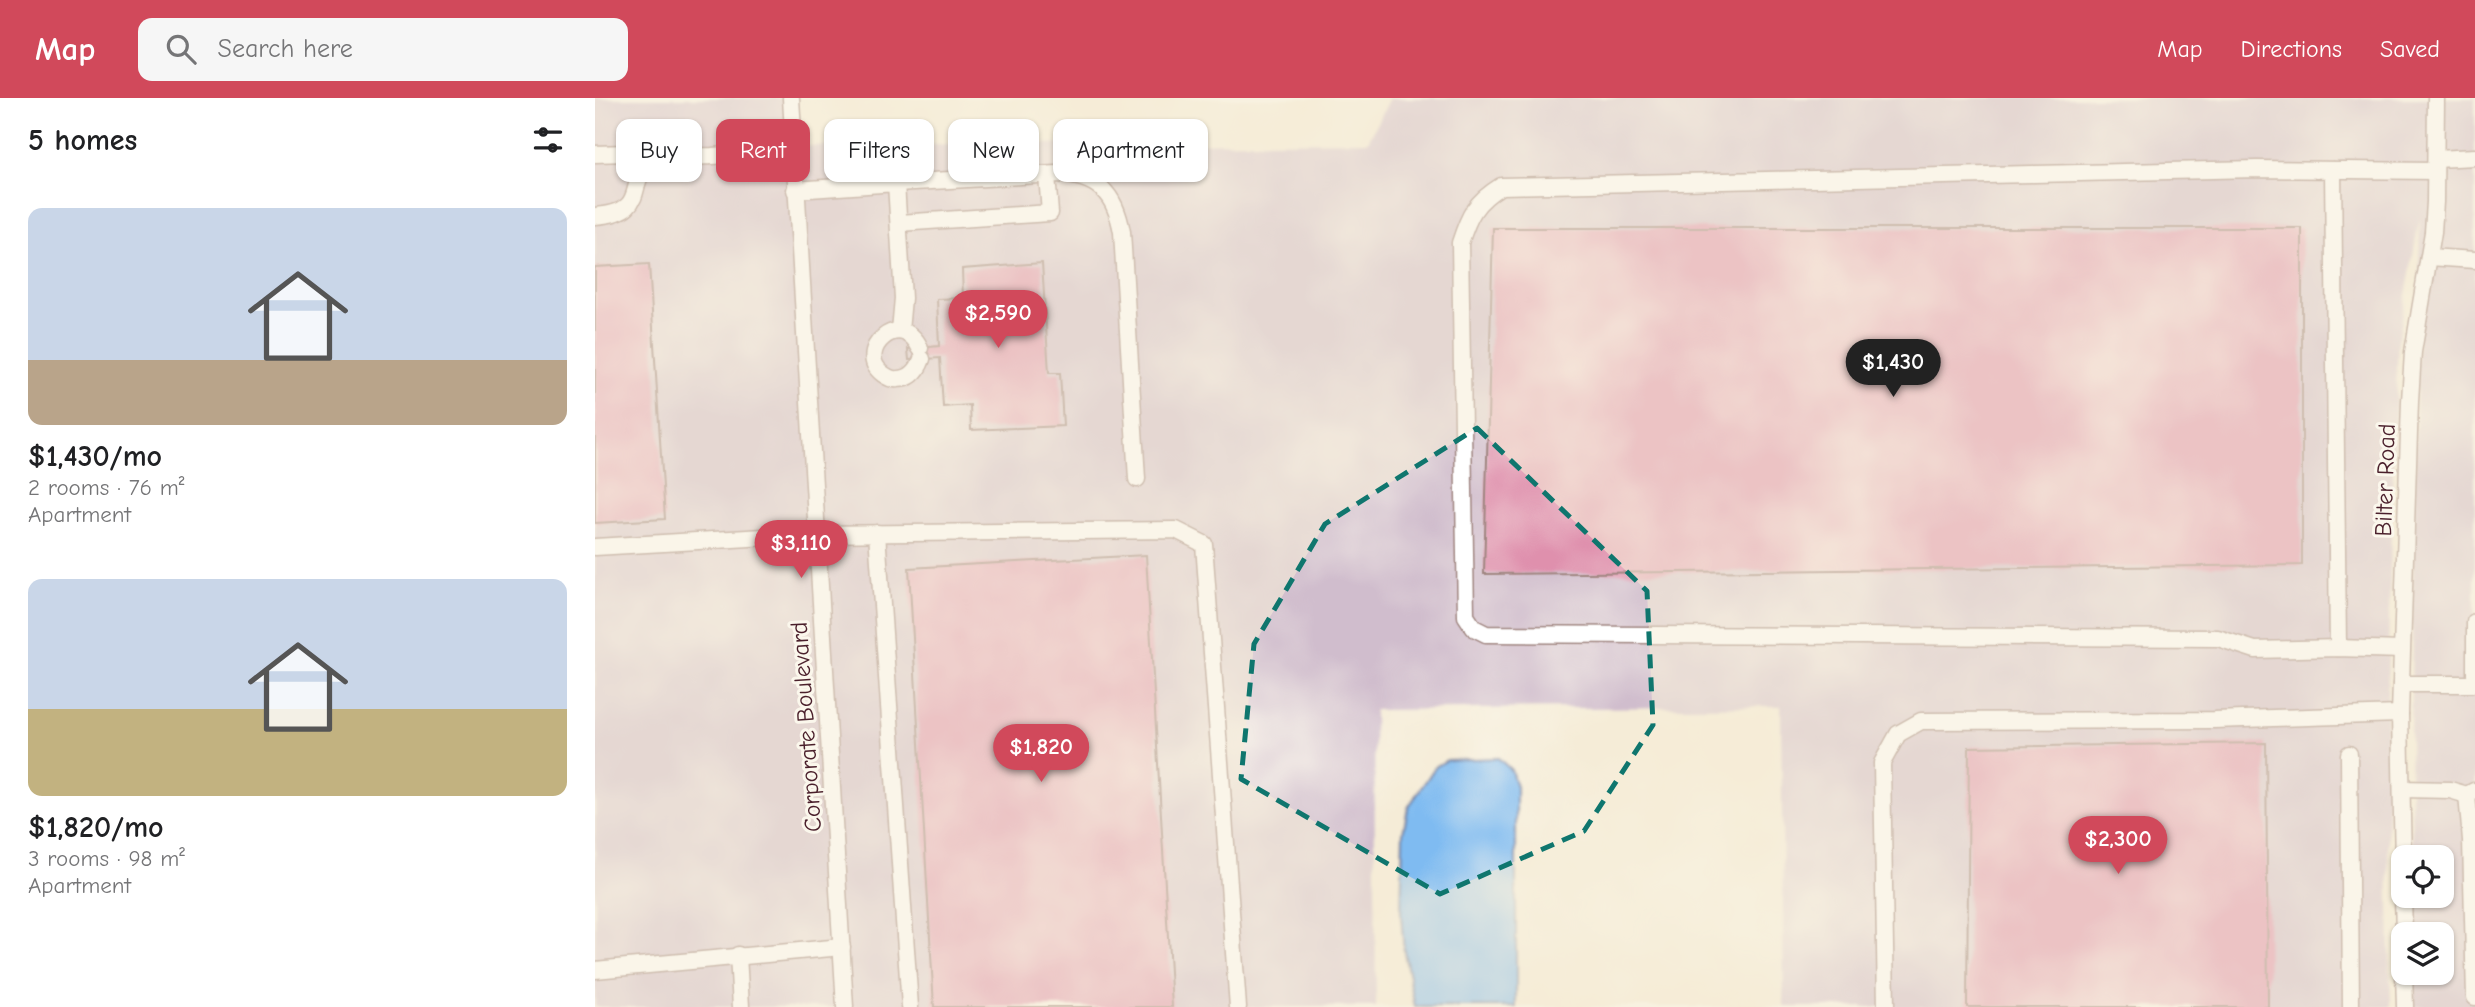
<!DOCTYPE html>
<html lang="en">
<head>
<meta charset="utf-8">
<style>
	body { margin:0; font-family:"Comic Neue",sans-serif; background:#f6f6f6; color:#202124; height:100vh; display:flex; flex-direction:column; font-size:26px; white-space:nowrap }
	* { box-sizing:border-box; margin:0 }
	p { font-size:23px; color:#757577 }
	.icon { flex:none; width:38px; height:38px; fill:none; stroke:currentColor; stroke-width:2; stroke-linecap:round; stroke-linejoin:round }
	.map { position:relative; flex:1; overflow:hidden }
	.drawer { display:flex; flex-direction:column; background:#fff; width:595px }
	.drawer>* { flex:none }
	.top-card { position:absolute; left:21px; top:21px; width:665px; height:63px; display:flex; gap:14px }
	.fabs { position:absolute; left:1796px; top:747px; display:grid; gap:14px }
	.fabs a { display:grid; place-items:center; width:63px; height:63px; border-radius:14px; background:#fff; box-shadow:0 2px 5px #0004; font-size:35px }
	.price { position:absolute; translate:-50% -60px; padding:0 16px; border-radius:24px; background:#d1495b; color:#fff; font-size:23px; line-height:46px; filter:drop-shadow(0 2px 4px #0008) }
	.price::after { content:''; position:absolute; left:50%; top:42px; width:21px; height:16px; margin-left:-10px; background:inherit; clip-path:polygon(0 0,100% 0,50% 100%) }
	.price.active { background:#222; color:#fff }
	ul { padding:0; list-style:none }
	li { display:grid; align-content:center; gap:14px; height:371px; padding:0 28px }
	li span { display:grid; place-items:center; height:217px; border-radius:14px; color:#555 }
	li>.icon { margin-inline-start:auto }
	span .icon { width:126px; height:126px; fill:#fffc; stroke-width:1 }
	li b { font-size:30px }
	h2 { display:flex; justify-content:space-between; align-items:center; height:84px; padding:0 28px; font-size:30px }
	.tag { padding:0 24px; border-radius:14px; background:#fff; box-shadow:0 2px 5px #0004; font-size:24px; line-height:63px }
	.tag.active { background:#d1495b; color:#fff }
	header { display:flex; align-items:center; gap:42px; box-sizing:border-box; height:98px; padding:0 35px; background:#d1495b; color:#fff }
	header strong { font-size:33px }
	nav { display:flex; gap:38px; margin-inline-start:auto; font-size:24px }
	.search { width:490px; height:63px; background:#f6f6f6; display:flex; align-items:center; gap:18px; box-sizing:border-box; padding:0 24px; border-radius:14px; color:#757577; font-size:26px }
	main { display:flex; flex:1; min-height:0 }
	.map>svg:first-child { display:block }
	.industrial { fill:#d0bdcd }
	.water { fill:#7fbbf1; stroke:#646d8e; stroke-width:2 }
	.building { fill:#df90ad }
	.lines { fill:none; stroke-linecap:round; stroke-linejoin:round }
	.minor-casing { stroke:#a08681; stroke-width:19 }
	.minor { stroke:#fff; stroke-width:16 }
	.marked { fill:none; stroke:#0f766e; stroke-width:5; stroke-dasharray:14 9; stroke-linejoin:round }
	.labels { text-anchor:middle; stroke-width:6; stroke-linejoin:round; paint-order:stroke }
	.street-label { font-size:24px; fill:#4a1f2b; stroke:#fbf7ec }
</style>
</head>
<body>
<header>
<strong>Map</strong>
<div class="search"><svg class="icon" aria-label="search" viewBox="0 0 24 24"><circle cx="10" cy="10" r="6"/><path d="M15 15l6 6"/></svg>Search here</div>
<nav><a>Map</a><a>Directions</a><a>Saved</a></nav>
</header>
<main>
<section class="drawer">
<h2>5 homes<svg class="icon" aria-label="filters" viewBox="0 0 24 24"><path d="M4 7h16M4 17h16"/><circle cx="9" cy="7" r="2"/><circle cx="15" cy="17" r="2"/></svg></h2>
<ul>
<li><span style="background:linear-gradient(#c9d6e8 70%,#b9a48a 0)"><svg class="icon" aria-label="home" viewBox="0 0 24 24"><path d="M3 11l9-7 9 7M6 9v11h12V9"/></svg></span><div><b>$1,430/mo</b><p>2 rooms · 76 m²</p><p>Apartment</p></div></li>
<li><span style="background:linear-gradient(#c9d6e8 60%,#c2b280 0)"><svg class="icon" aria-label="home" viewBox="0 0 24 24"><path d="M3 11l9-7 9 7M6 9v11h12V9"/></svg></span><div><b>$1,820/mo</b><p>3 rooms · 98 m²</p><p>Apartment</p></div></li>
</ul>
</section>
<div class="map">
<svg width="1880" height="909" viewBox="0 0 1880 909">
	<rect width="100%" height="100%" fill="#fbf7ec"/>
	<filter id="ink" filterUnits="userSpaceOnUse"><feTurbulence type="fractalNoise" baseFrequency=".0143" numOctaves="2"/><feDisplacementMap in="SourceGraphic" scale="14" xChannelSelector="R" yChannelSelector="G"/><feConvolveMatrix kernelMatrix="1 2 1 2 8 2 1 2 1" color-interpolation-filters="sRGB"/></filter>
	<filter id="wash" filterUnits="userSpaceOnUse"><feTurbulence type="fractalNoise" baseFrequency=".00686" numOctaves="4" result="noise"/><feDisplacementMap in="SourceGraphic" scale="28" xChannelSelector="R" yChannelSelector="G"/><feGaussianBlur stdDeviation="1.57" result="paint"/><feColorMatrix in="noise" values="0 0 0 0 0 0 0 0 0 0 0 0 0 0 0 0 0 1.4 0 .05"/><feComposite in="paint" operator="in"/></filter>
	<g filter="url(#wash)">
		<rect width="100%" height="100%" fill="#f5ecd7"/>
		<path class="industrial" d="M0,0h190l2,48 581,-5 22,-43h1085v909h-61l-1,-34h28v-39h-28l-1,-38h29v-38l-29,-1 -2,-116 10,-524 -22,124 -6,151 -6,251 5,264h-607l-3,-301 -407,4 2,297h-781z"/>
		<path class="water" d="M903,660l13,12 5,17v220h-101l-11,-55 -3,-37 2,-83 5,-24 27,-41 12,-7z"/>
		<g id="blocks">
			<g class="building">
				<path d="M898,130h809v337l-818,9z"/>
				<path d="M447,165l7,110h11l3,53 -92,4 -1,-25 -27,2 -3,-49 -31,2 -1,-11 31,-3 -2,-47 26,-1 -1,-29z"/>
				<path d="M54,166l16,255 -70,4v-256z"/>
				<path d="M551,457l26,452h-238l-25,-439z"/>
				<path d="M1671,645l2,264h-301l2,-260z"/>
			</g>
		</g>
	</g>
	<g filter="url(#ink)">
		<use href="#blocks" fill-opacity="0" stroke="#a08681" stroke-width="2"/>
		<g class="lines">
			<defs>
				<g id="minor">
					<path d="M196,0l54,909"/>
					<path d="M0,56l31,-1 24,13"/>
					<path d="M1841,61l39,-2"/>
					<path d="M1738,72l5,478"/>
					<path d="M301,85l161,-9c41,2 58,19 65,58l15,247"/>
					<path d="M200,92l101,-7 7,115 -3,33"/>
					<path d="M0,118c59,-4 27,-38 58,-51 19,-8 39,-8 59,-9 27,-2 54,-3 81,-5"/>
					<path d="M304,125l151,-10 -3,-38"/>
					<path d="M1834,159l46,3"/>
					<path d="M325,250c-19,-41 -67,4 -37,26 4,3 9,6 15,5 13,0 20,-9 24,-20"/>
					<path d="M282,435l33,474"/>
					<path d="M0,449l222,-13 359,-4 28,14 34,463"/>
					<path d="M1880,524v53"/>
					<path d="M1806,552l-63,-2 -83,2 -37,-12 -732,-4 -12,-6 -8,-12 -6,-373c9,-28 15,-41 41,-57l756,-17 178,2"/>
					<path d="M1806,586h74"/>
					<path d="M1754,656l2,253"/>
					<path d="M1807,691l48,1 17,5 7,-4"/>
					<path d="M1872,697l4,45 4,157"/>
					<path d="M1808,767l-3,-151 10,-313 3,-49 20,-120 2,-30 1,-104"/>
					<path d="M1808,798l1,38"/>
					<path d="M143,857l3,52"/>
					<path d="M0,872l247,-23"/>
					<path d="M1809,875l1,34"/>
					<path d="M1291,909l-4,-244 16,-29 23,-13 293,-1 186,-6"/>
				</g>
			</defs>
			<use href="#minor" class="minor-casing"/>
			<use href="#minor" class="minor"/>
		</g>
	</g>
	<path d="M0 0H1880V909H0ZM882,330l170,163 6,134 -69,106 -144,63 -199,-115 13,-135 71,-120z" fill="#f5ecd7" fill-opacity=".55" fill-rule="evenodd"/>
	<path class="marked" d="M882,330l170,163 6,134 -69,106 -144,63 -199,-115 13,-135 71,-120z"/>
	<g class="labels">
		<g class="street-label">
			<text transform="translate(1790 382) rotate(-88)" y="8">Bilter Road</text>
			<text transform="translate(211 629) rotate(-94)" y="8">Corporate Boulevard</text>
		</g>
	</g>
</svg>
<div class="fabs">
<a><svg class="icon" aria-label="locate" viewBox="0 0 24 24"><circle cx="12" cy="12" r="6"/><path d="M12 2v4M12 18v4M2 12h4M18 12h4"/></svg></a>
<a><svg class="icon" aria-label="layers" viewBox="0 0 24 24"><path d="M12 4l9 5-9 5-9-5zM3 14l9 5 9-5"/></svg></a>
</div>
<b class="price" style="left:403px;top:252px">$2,590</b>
<b class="price active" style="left:1298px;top:301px">$1,430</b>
<b class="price" style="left:206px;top:482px">$3,110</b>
<b class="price" style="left:446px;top:686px">$1,820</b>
<b class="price" style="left:1523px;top:778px">$2,300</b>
<div class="top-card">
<a class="tag">Buy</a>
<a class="tag active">Rent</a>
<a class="tag">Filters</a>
<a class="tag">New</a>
<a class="tag">Apartment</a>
</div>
</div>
</main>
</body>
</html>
